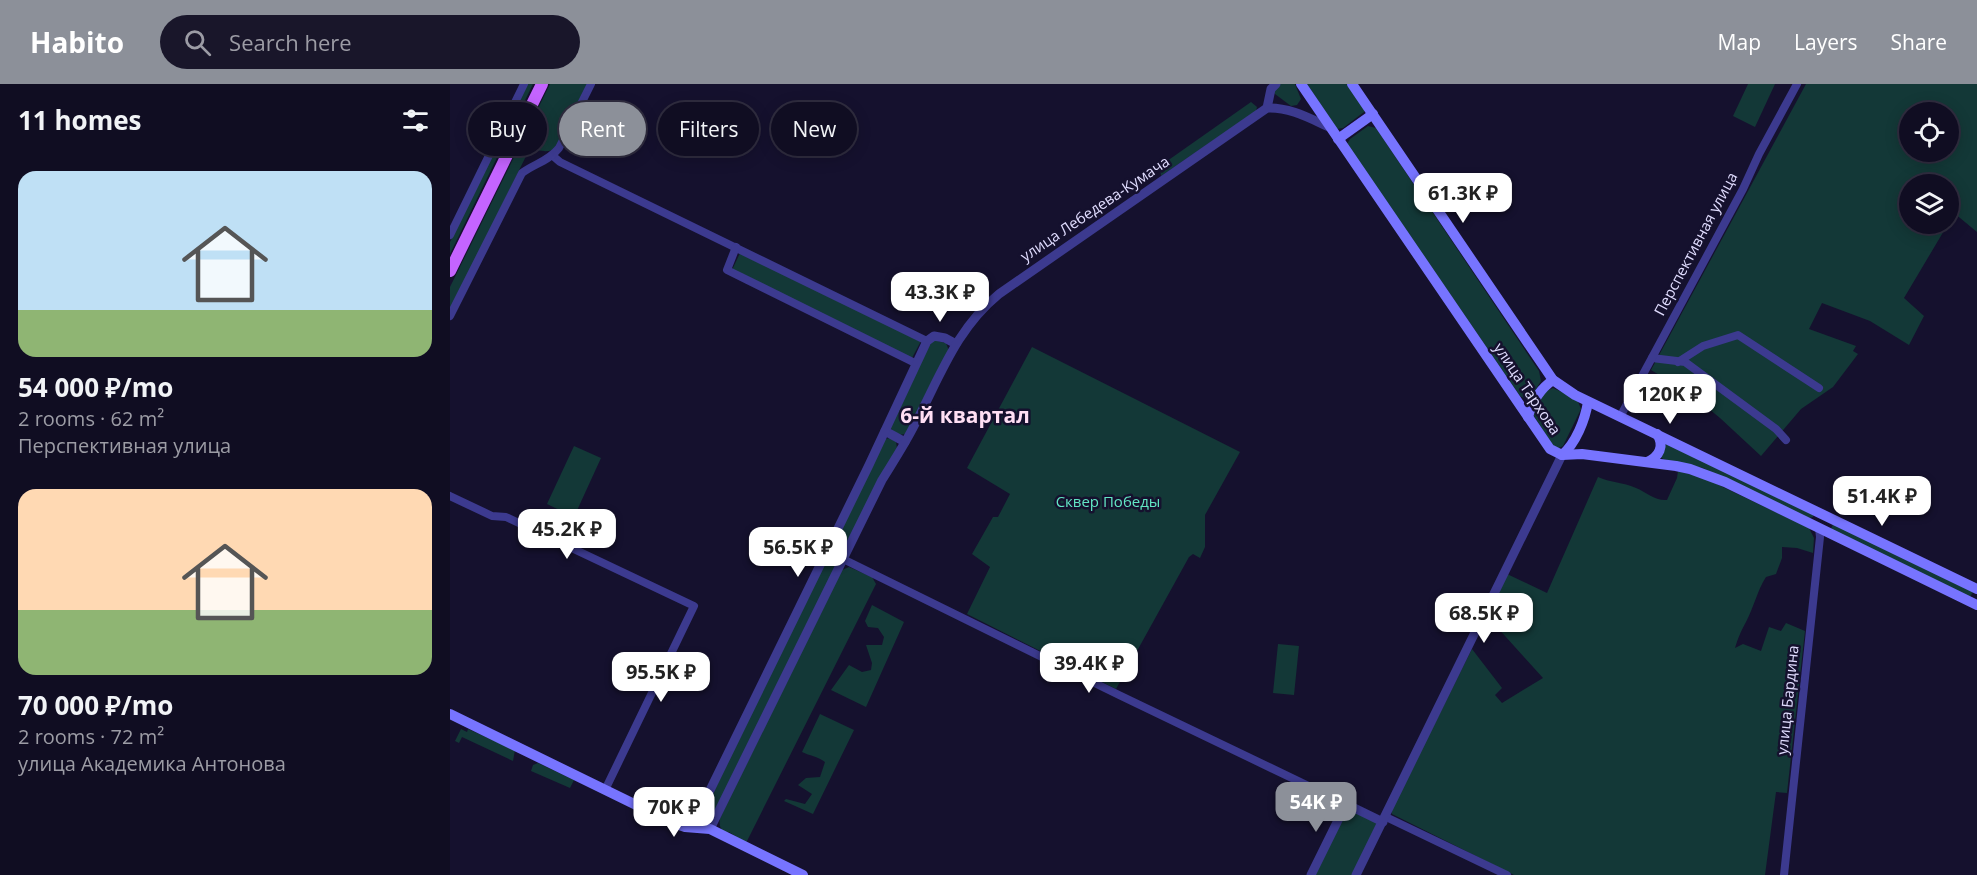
<!DOCTYPE html>
<html lang="en">
<head>
<meta charset="utf-8">
<style>
	body { margin:0; font-family:"Open Sans",sans-serif; background:#19162a; color:#f1f3f6; height:100vh; display:flex; flex-direction:column; font-size:22px; white-space:nowrap }
	* { box-sizing:border-box; margin:0 }
	p { font-size:20px; color:#9c9ca5 }
	.icon { flex:none; width:33px; height:33px; fill:none; stroke:currentColor; stroke-width:2; stroke-linecap:round; stroke-linejoin:round }
	.map { position:relative; flex:1; overflow:hidden }
	.drawer { display:flex; flex-direction:column; background:#100d22; width:450px }
	.drawer>* { flex:none }
	.top-card { position:absolute; left:18px; top:18px; width:570px; height:54px; display:flex; gap:12px }
	.fabs { position:absolute; left:1449px; top:18px; display:grid; gap:12px }
	.fabs a { display:grid; place-items:center; width:60px; height:60px; border-radius:50%; background:#100d22; box-shadow:0 3px 15px #0003,0 0 0 2px #302d40; font-size:30px }
	.price { position:absolute; translate:-50% -51px; padding:0 14px; border-radius:12px; background:#fff; color:#222; font-size:20px; line-height:39px; filter:drop-shadow(0 2px 3px #0008) }
	.price::after { content:''; position:absolute; left:50%; top:36px; width:18px; height:14px; margin-left:-9px; background:inherit; clip-path:polygon(0 0,100% 0,50% 100%) }
	.price.selected { background:#8c9099; color:#fff }
	ul { padding:0; list-style:none }
	li { display:grid; align-content:center; gap:12px; height:318px; padding:0 18px }
	li span { display:grid; place-items:center; height:186px; border-radius:18px; color:#555 }
	li>.icon { margin-inline-start:auto }
	span .icon { width:108px; height:108px; fill:#fffc; stroke-width:1 }
	li b { font-size:26px }
	h2 { display:flex; justify-content:space-between; align-items:center; height:72px; padding:0 18px; font-size:26px }
	.tag { padding:0 21px; border-radius:27px; background:#100d22; box-shadow:0 3px 15px #0003,0 0 0 2px #302d40; font-size:21px; line-height:54px }
	.tag.selected { background:#8c9099; color:#fff }
	header { display:flex; align-items:center; gap:36px; box-sizing:border-box; height:84px; padding:0 30px; background:#8c9099; color:#fff }
	header strong { font-size:28px }
	nav { display:flex; gap:33px; margin-inline-start:auto; font-size:21px }
	.search { width:420px; height:54px; background:#19162a; display:flex; align-items:center; gap:15px; box-sizing:border-box; padding:0 21px; border-radius:33px; color:#9c9ca5; font-size:22px }
	main { display:flex; flex:1; min-height:0 }
	.map>svg:first-child { display:block }
	.green { fill:#133837; fill-rule:evenodd }
	.lines { fill:none; stroke-linecap:round; stroke-linejoin:round }
	.minor { stroke:#3c3a8f; stroke-width:8 }
	.tertiary { stroke:#3c3a8f; stroke-width:9 }
	.secondary { stroke:#7774ff; stroke-width:10 }
	.primary { stroke:#c464ff; stroke-width:12 }
	.labels { text-anchor:middle; stroke-width:5; stroke-linejoin:round; paint-order:stroke }
	.street-label { font-size:15px; fill:#e1ddff; stroke:#15112e }
	.park-label { font-size:15px; fill:#62e6c4; stroke:#15112e }
	.district-label { font-size:21px; font-weight:bold; fill:#ffdff4; stroke:#15112e }
</style>
</head>
<body>
<header>
<strong>Habito</strong>
<div class="search"><svg class="icon" aria-label="search" viewBox="0 0 24 24"><circle cx="10" cy="10" r="6"/><path d="M15 15l6 6"/></svg>Search here</div>
<nav><a>Map</a><a>Layers</a><a>Share</a></nav>
</header>
<main>
<section class="drawer">
<h2>11 homes<svg class="icon" aria-label="filters" viewBox="0 0 24 24"><path d="M4 7h16M4 17h16"/><circle cx="9" cy="7" r="2"/><circle cx="15" cy="17" r="2"/></svg></h2>
<ul>
<li><span style="background:linear-gradient(#bfe0f5 75%,#8fb573 0)"><svg class="icon" aria-label="home" viewBox="0 0 24 24"><path d="M3 11l9-7 9 7M6 9v11h12V9"/></svg></span><div><b>54 000 ₽/mo</b><p>2 rooms · 62 m²</p><p>Перспективная улица</p></div></li>
<li><span style="background:linear-gradient(#ffd9b3 65%,#8fb573 0)"><svg class="icon" aria-label="home" viewBox="0 0 24 24"><path d="M3 11l9-7 9 7M6 9v11h12V9"/></svg></span><div><b>70 000 ₽/mo</b><p>2 rooms · 72 m²</p><p>улица Академика Антонова</p></div></li>
</ul>
</section>
<div class="map">
<svg width="1527" height="791" viewBox="0 0 1527 791">
	<rect width="100%" height="100%" fill="#15112e"/>
	<g class="green">
		<path d="M77,0h6l-83,170v-12z"/>
		<path d="M100,0h38c-6,12 -26,61 -36,66 -7,3 -16,-1 -23,0l-79,161v-24z"/>
		<path d="M829,0h16l6,15 -4,6 -6,1 -16,-12 -2,-3z"/>
		<path d="M857,0h40l17,24v4l-21,16 -6,1z"/>
		<path d="M1298,0h27l-20,43 -22,-11z"/>
		<path d="M1356,0h171v148l-23,-19 -5,9 -1,-38h-38v40h38l-44,74 20,18 -15,29 -39,-24 -48,-18 -13,26 47,17 -3,5 5,3 -25,33 -32,22 -40,47 -41,-38 -28,-23 -41,-25zM1460,28h38v40h-38z"/>
		<path d="M801,18l6,5 -1,4 -95,65 -1,-10z"/>
		<path d="M918,42l8,2 163,243 2,10 -10,16 -5,2 -6,-3 -173,-252 3,-5z"/>
		<path d="M290,169l181,88 -9,17 -180,-88z"/>
		<path d="M483,256l13,3 3,8 -43,83 -8,1 -8,-7 28,-63z"/>
		<path d="M582,263l208,105 -35,63v32l-5,11 -7,-4 -4,3 -73,132 -149,-75 23,-47 -18,-13 21,-37h5l12,-23 -43,-26z"/>
		<path d="M1103,304l24,11 4,10 -18,37 -6,3 -3,-2 -20,-31v-6l11,-18z"/>
		<path d="M440,354l6,4 1,6 -187,372 -6,-1 -2,-3 183,-377z"/>
		<path d="M1216,359l147,72v2l-4,1 -106,-50 -40,-9 -2,-2z"/>
		<path d="M124,362l27,12 -27,59 -27,-13z"/>
		<path d="M1228,387l26,7 105,50 5,10 -1,15 -16,-5 -15,-1v11l-6,16 -10,3c-9,14 -12,30 -20,45 -5,9 -8,16 -11,26l8,-4 18,7 8,-24 12,4 5,-8 19,8 -18,162 -11,-1 -11,83h-251l-122,-61v-5l80,-160 30,39 -7,7 7,8 41,-25 -56,-62 20,-42 40,19 51,-116c14,6 24,5 38,11 10,4 19,13 31,12l10,-22z"/>
		<path d="M1383,440l140,68 -3,5 -139,-68z"/>
		<path d="M399,483l23,10 4,7 -130,259 -17,-11 -3,1c-6,-3 -7,-8 -6,-15l122,-248z"/>
		<path d="M422,521l32,17 -38,85 -35,-17 18,-25 13,7 9,-2 1,-7 -6,-18h16l2,-8 -6,-9 -10,-1 -3,-6z"/>
		<path d="M828,560l21,2 -5,49 -21,-2z"/>
		<path d="M370,630l34,16 -41,84 -29,-13 2,-2 19,5 7,-10 -14,-9 8,-7 14,-1 5,-15c-8,-6 -15,-6 -23,-10z"/>
		<path d="M11,645l6,3 1,-3 47,21 -2,11 -51,-24 -3,6 -4,-2z"/>
		<path d="M88,679l36,17 -4,8 -39,-17 2,-6z"/>
		<path d="M901,727l24,9 2,5 -23,50h-39l30,-60z"/>
	</g>
	<g class="lines">
		<g class="minor">
			<path d="M103,72l7,6 367,179"/>
			<path d="M0,151l74,-151"/>
			<path d="M286,163l-9,23 188,93"/>
			<path d="M0,232l72,-143c12,-9 27,-12 37,-25l32,-64"/>
			<path d="M1202,274l33,4 91,67 10,11"/>
			<path d="M1228,278l25,-16 35,-11 81,53"/>
			<path d="M1170,333l123,-228 16,-35 38,-70"/>
			<path d="M0,412l42,20 14,1 188,89 -89,184"/>
			<path d="M393,475l276,136 227,109"/>
			<path d="M936,733l121,58"/>
			<path d="M1334,791l36,-338 -1,-9"/>
		</g>
		<g class="tertiary">
			<path d="M817,24l4,-19 5,-5"/>
			<path d="M435,347l20,11"/>
			<path d="M242,743l177,-362 58,-124 7,-5 11,2 11,6"/>
			<path d="M260,745l172,-349c11,-18 23,-36 33,-56 25,-47 41,-95 84,-130l268,-186c22,-1 42,10 62,19"/>
			<path d="M861,791l35,-71 37,18"/>
			<path d="M906,791l206,-420"/>
		</g>
		<g class="secondary">
			<path d="M851,0l249,365 12,6 20,-1 94,12 14,3 35,13 252,123"/>
			<path d="M902,0l201,296 22,15 402,194"/>
			<path d="M888,55l35,-25"/>
			<path d="M1078,333c4,-15 12,-28 25,-37"/>
			<path d="M1112,371c14,-12 23,-35 26,-53"/>
			<path d="M1197,378c12,-5 18,-16 10,-28"/>
			<path d="M0,630l223,109 12,4 25,2 93,46"/>
		</g>
		<path class="primary" d="M0,187l92,-187"/>
	</g>
	<g class="labels">
		<g class="street-label">
			<text transform="translate(645 125) rotate(-34)" y="5">улица Лебедева-Кумача</text>
			<text transform="translate(1246 160) rotate(-62)" y="5">Перспективная улица</text>
			<text transform="translate(1077 305) rotate(56)" y="5">улица Тархова</text>
			<text transform="translate(1338 616) rotate(-84)" y="5">улица Бардина</text>
		</g>
		<g class="park-label">
			<text x="658" y="423">Сквер Победы</text>
		</g>
		<g class="district-label">
			<text x="515" y="339">6-й квартал</text>
		</g>
	</g>
</svg>
<div class="fabs">
<a><svg class="icon" aria-label="locate" viewBox="0 0 24 24"><circle cx="12" cy="12" r="6"/><path d="M12 2v4M12 18v4M2 12h4M18 12h4"/></svg></a>
<a><svg class="icon" aria-label="layers" viewBox="0 0 24 24"><path d="M12 4l9 5-9 5-9-5zM3 14l9 5 9-5"/></svg></a>
</div>
<b class="price" style="left:1013px;top:140px">61.3K ₽</b>
<b class="price" style="left:490px;top:239px">43.3K ₽</b>
<b class="price" style="left:1220px;top:341px">120K ₽</b>
<b class="price" style="left:1432px;top:443px">51.4K ₽</b>
<b class="price" style="left:117px;top:476px">45.2K ₽</b>
<b class="price" style="left:348px;top:494px">56.5K ₽</b>
<b class="price" style="left:1034px;top:560px">68.5K ₽</b>
<b class="price" style="left:639px;top:610px">39.4K ₽</b>
<b class="price" style="left:211px;top:619px">95.5K ₽</b>
<b class="price selected" style="left:866px;top:749px">54K ₽</b>
<b class="price" style="left:224px;top:754px">70K ₽</b>
<div class="top-card">
<a class="tag">Buy</a>
<a class="tag selected">Rent</a>
<a class="tag">Filters</a>
<a class="tag">New</a>
</div>
</div>
</main>
</body>
</html>
